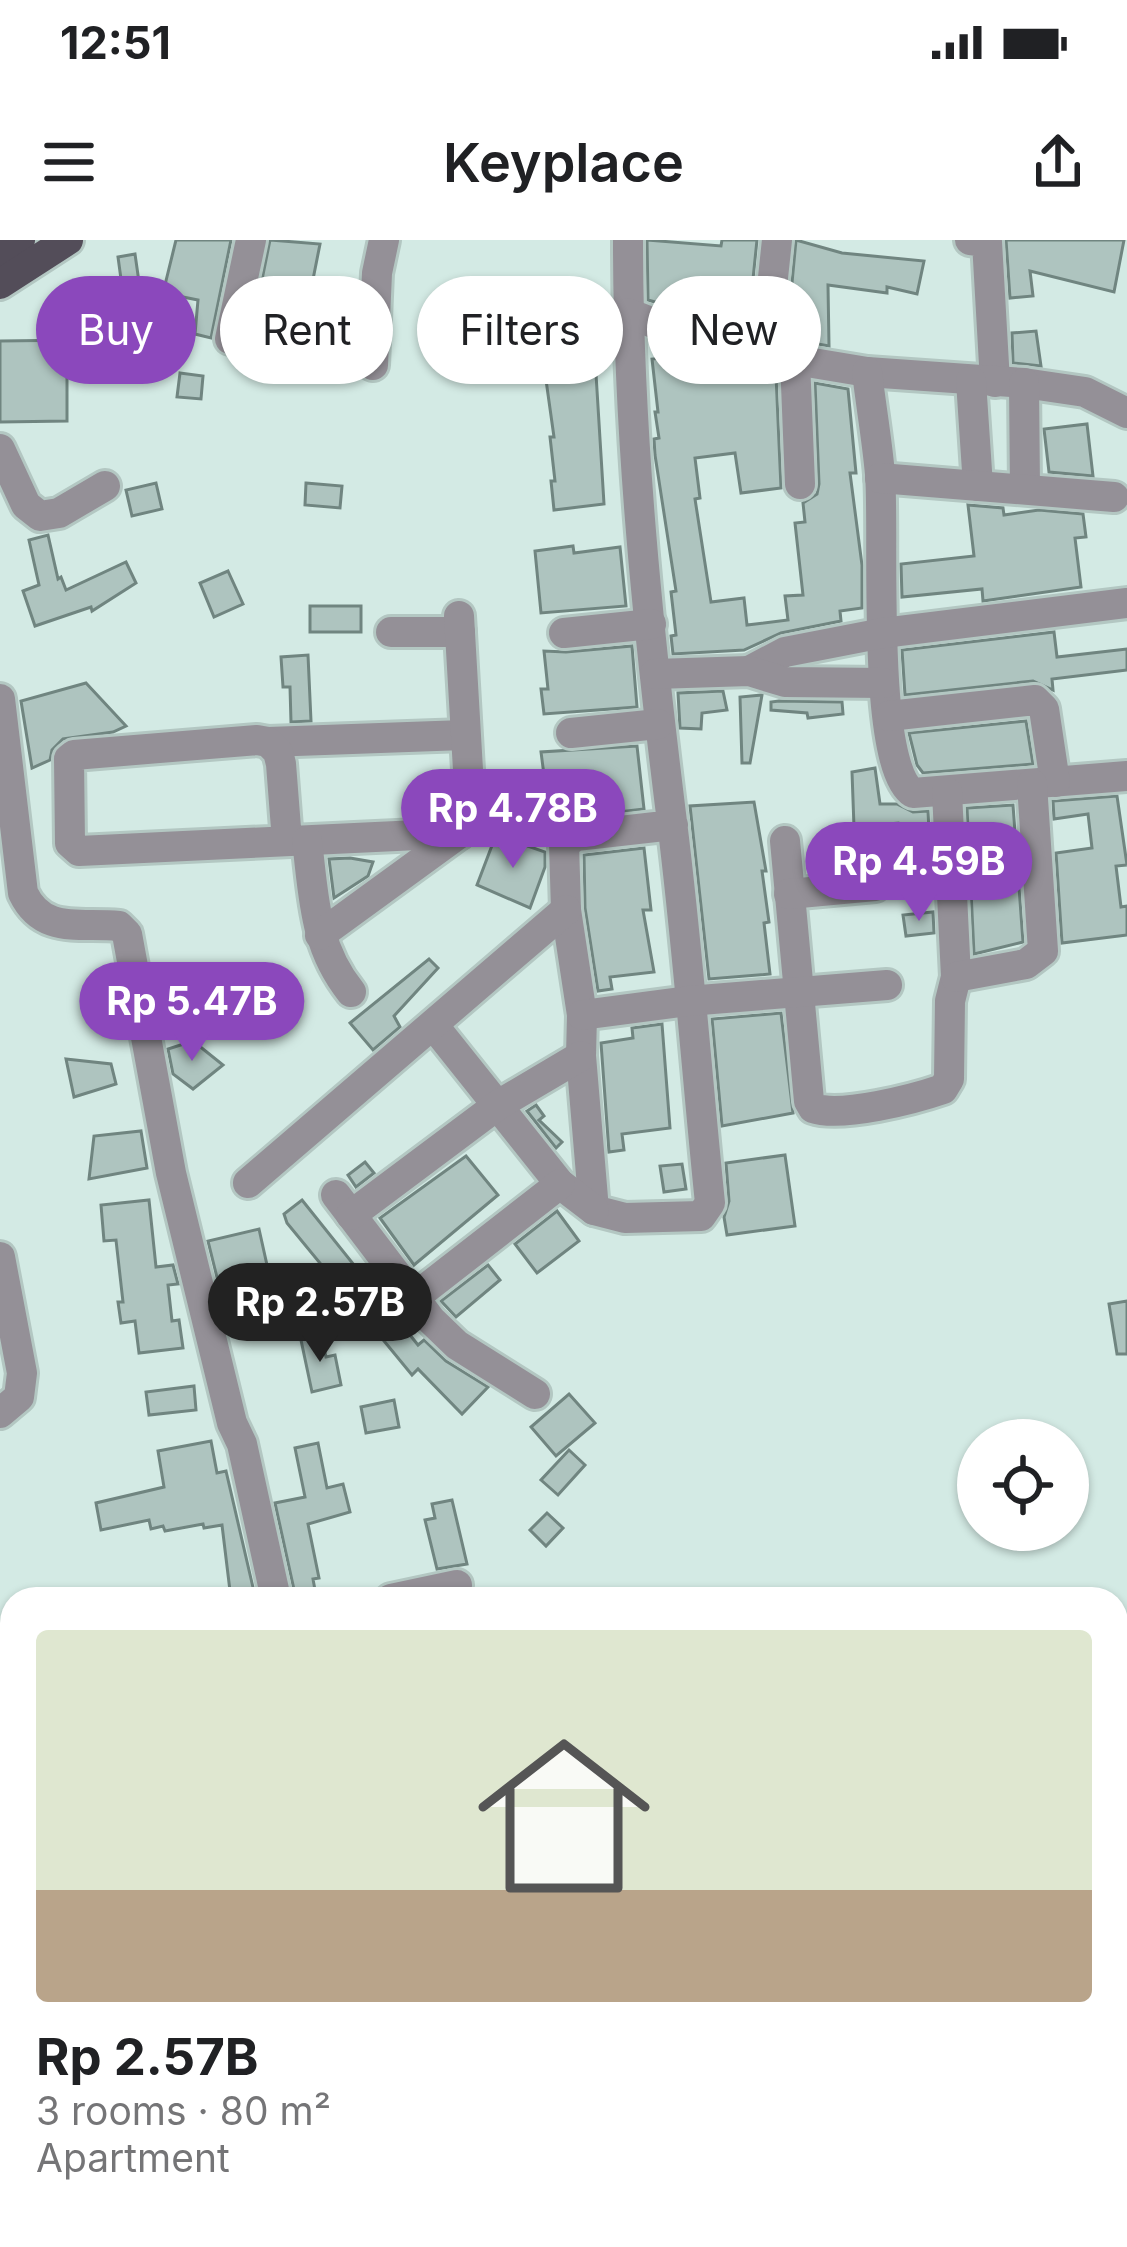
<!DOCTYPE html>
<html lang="en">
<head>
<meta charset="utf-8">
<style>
	body { margin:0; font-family:Inter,sans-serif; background:#f6f6f6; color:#202124; height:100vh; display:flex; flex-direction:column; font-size:45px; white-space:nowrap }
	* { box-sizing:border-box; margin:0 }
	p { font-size:39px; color:#757577 }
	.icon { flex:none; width:66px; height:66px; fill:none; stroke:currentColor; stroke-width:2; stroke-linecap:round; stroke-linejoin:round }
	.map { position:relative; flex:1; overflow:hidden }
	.details { position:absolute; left:0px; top:1347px; width:1128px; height:660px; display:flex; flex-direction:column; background:#fff; border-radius:36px 36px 0 0; box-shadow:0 3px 9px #0004 }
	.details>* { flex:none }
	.banner { position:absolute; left:36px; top:36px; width:1056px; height:108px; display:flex; gap:24px }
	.buttons { position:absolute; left:957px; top:1179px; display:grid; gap:24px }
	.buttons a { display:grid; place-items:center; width:132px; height:132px; border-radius:50%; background:#fff; box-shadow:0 3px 9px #0004; font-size:60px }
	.price { position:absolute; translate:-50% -102px; padding:0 27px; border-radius:42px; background:#8b48bc; color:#fff; font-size:39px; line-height:78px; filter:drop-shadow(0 3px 6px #0008) }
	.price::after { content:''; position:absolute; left:50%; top:72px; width:36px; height:27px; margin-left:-18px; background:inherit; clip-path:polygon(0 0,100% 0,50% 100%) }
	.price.current { background:#222; color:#fff }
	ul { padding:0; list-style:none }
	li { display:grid; align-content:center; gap:24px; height:636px; padding:0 36px }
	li+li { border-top:3px solid #e0e0e0 }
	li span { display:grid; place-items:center; height:372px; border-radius:12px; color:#555 }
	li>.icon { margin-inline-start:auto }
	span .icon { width:216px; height:216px; fill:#fffc; stroke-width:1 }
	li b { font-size:51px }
	.pill { padding:0 42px; border-radius:54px; background:#fff; box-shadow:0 3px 9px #0004; font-size:42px; line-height:108px }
	.pill.current { background:#8b48bc; color:#fff }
	.status { display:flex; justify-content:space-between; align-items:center; height:84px; padding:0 60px; background:#fff; direction:ltr }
	.status svg { height:33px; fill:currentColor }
	header { display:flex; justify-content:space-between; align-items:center; height:156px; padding:0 36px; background:#fff; font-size:54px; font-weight:600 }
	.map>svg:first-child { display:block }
	.building { fill:#aec4bf; stroke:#708580; stroke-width:3 }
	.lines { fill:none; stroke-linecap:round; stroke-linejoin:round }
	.minor-casing { stroke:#b3c7c2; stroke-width:36 }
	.major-casing { stroke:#b3c7c2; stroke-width:36 }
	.minor { stroke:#949097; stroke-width:30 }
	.major { stroke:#534d59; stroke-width:30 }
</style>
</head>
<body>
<div class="status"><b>12:51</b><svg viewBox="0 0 49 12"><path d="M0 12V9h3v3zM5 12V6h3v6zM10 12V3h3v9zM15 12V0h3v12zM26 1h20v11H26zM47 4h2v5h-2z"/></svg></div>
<header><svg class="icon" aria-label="menu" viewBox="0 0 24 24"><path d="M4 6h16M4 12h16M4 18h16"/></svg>Keyplace<svg class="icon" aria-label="share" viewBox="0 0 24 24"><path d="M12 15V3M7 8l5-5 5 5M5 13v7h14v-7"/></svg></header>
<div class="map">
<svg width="1127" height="2007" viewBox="0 0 1127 2007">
	<rect width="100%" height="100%" fill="#d3eae4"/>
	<g class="building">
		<path d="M176,0h55l-20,98 -16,-4 3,-34 -35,-7z"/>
		<path d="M270,0l50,4 -20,101 -49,-11z"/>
		<path d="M647,0l74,6 1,-6h35l-9,88 -100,-28z"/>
		<path d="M796,0l46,13 82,8 -7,33 -30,-7v6l-59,-8 1,61 -28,-5 -1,-37h-10z"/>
		<path d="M1006,0h118l-10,52 -84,-21 3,25 -23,2z"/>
		<path d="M135,14l9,63 -16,65 -61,-15v54l-67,1v-81l80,-1 7,-27 40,10 -9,-66z"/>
		<path d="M1036,91l5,35 -28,-3 -1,-30z"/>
		<path d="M686,116l2,16 49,-6 -2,11 41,-2 5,113 -40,5 -6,-40 -40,5 5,40 -5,1 16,103 33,-4 3,27 41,-5 -3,-24 18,-1 -8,-72 10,-1 -2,-19 14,-9 2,-10 -4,-101 33,6 8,84h-6l12,92v43l-22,3 1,10 -60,12 -37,17 -71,4 -2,-18 5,-1 -5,-43 5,-1 -21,-136 -1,-16 5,-1 -4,-26h3l-6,-53z"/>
		<path d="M180,133l23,3 -2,23 -24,-2z"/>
		<path d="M596,134l8,130 -50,6 -3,-29h4l-5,-44h4l-8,-57z"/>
		<path d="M1087,184l6,52 -44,-4 -5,-43z"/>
		<path d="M156,243l6,26 -30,7 -6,-26z"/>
		<path d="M306,243l36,3 -2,22 -35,-3z"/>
		<path d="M968,265l35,3 1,7 35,-5 44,4 3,23 -11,1 6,49 -98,14 -1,-12 -80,8 -1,-33 73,-8z"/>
		<path d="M48,295l10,44 3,-2 5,13 60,-28 10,21 -44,28 -1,-4 -56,19 -12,-35 16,-6 -10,-45z"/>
		<path d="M573,306l1,7 46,-6 6,59 -85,7 -6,-62z"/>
		<path d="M228,331l15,33 -29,13 -14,-34z"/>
		<rect x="310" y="366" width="51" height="26"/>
		<path d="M1054,392l3,25 70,-8v21l-75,9 1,11 -20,-9 -128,14 -3,-45z"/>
		<path d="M632,406l5,61 -93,7 -3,-25h7l-4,-38 22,1z"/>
		<path d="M308,415l3,66 -20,1 -1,-35h-7l-2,-30z"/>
		<path d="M86,443l40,43 -13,6 -50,7 -11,11 -2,10 -18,8 -11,-67z"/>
		<path d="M723,451l4,19 -25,3 -1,16 -21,-1 -2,-35z"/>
		<path d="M762,455l-12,68h-8l-2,-66z"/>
		<path d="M779,461l63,1 1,12 -35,4 -1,-5 -36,-3v-8z"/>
		<path d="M1026,481l7,43 -110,9 -6,-8 -8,-32z"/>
		<path d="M637,506l7,63 -34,4 -1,-6 -76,10 -3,-17 17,-2 -6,-46z"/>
		<path d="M875,528l5,36h17l16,8 15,-1 3,60 -26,3 -7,-51 -44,4 -2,-55z"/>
		<path d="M1117,556l10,69 -11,1 5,41 6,-1v29l-65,8 -6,-90 36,-5 -4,-34 -34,5 -1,-18z"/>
		<path d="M754,562l12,69h-4l7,51 -5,1 6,51 -61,5 -19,-173z"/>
		<path d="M1013,565l10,137 -49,12 -7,-146z"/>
		<path d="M496,595l49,17v15l-15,41 -53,-23z"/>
		<path d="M644,608l7,62h-8l11,62 -44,5 2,12 -14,2 -13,-83 -1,-53z"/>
		<path d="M350,618l23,4 -5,14 -34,22 -5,-39z"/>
		<path d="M933,672l1,21 -28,3 -3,-21z"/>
		<path d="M429,719l9,9 -44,48 6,11 -27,23 -23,-27z"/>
		<path d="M781,773l12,100 -71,13 -10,-107z"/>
		<path d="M662,784l8,104 -48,6 2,16 -15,2 -8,-109 32,-5 -1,-10z"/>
		<path d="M193,801l30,24 -30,24 -20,-15 -5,-25z"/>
		<path d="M66,819l45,5 5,20 -42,13z"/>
		<path d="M536,865l8,11 -5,4 23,22 -6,6 -29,-37z"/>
		<path d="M141,891l6,37 -58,11 5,-43z"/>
		<path d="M785,915l10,71 -68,9 -3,-18 5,-16 -3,-38z"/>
		<path d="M466,916l32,39 -84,70 -34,-47z"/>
		<path d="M365,922l9,11 -18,14 -8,-12z"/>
		<path d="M682,924l4,25 -22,3 -4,-26z"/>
		<path d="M149,960l7,67 17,-2 5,19 -10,1 4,36 7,-1 4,28 -44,5 -4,-32 -14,2 -3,-21h5l-7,-62 -12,1 -3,-36z"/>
		<path d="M302,960l116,145 6,-5 22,21 42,26 -26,27 -44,-45 -6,6 -125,-152 -3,-9z"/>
		<path d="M557,971l22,30 -42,32 -22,-29z"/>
		<path d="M259,989l14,63 12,-3 6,27 -61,14 -22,-89z"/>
		<path d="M488,1025l12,15 -44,37 -15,-16z"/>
		<path d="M1127,1061v53h-10l-8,-50z"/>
		<path d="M321,1095l5,22 9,-2 6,30 -29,7 -11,-52z"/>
		<path d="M194,1146l2,24 -47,5 -3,-23z"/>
		<path d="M569,1154l26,29 -39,33 -25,-29z"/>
		<path d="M394,1160l5,27 -33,6 -5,-26z"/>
		<path d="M211,1201l6,32 9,-2 29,125 -24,3 -9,-74 -18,3 -1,-4 -38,7 -2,-5 -12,3 -2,-9 -48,10 -5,-27 68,-16 -6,-36z"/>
		<path d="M318,1203l9,45 16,-4 7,28 -42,12 11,54 -6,1 2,11 -20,4 -20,-91 30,-6 -10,-49z"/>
		<path d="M569,1210l16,15 -27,30 -17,-15z"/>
		<path d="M452,1260l15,64 -30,5 -12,-49 10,-2 -3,-14z"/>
		<path d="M547,1273l16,15 -17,18 -16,-16z"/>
	</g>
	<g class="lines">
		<defs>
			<g id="minor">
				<path d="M628,0c0,194 20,390 44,582 16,127 25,255 38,381l-9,13 -76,2 -31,-8 -13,-154 1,-41 -16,-105 -2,-66 12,-8 97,-11"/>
				<path d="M970,0l17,2 8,140"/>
				<path d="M628,73l38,15 129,32 72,12 157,11 61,9 42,21"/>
				<path d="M230,99l21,-99"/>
				<path d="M765,113l12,-113"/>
				<path d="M795,120l5,124"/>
				<path d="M373,125l4,-92 7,-33"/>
				<path d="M867,132c4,34 10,68 13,102 5,56 -10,291 33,319l214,-17"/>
				<path d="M971,141l7,105"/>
				<path d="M1024,143l1,106"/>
				<path d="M0,209l26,56 14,11 19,-3 46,-27"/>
				<path d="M880,238l234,19"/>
				<path d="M391,392h69"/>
				<path d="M564,393l87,-9"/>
				<path d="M749,431l36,-19 98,-19 244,-30"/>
				<path d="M655,434l94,-3 36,11 99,1"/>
				<path d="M0,459l23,194c20,42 57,29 96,33l8,8 44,239 61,250 10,21 34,155"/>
				<path d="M889,476l146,-16 9,9 11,73"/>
				<path d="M571,493l87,-9"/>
				<path d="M268,502l196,-7"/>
				<path d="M287,601l-6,-77 -3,-12 -10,-10 -11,-2 -183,15 -5,4 1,84 9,8 381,-18 11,-12 -12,-205"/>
				<path d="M307,601c7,56 7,105 44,151"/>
				<path d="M785,601l24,260 4,7c28,10 101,-9 130,-19l6,-10 1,-78 6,-24 -9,-185"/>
				<path d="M789,654l86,-8"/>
				<path d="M320,695l140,-102"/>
				<path d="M956,737l70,-13 17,-13 -11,-167"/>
				<path d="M582,775l106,-14 199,-16"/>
				<path d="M434,786l126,158 34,26"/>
				<path d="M248,943l318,-273"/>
				<path d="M336,955l95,125 26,25 78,49"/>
				<path d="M351,975l147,-110 83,-49"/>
				<path d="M0,1017l22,116 -3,24 -19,16"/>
				<path d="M415,1057l145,-113"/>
				<path d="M391,1359l66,-14"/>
				<path d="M0,1475l12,-3"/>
			</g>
			<g id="major">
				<path d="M0,13l20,-13"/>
				<path d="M0,44l68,-44"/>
			</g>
		</defs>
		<use href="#minor" class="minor-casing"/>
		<use href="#major" class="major-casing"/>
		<use href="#minor" class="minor"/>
		<use href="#major" class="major"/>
	</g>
</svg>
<div class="buttons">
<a><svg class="icon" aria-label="locate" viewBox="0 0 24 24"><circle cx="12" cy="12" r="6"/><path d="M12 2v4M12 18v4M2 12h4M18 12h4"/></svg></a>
</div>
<b class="price" style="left:513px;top:631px">Rp 4.78B</b>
<b class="price" style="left:919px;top:684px">Rp 4.59B</b>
<b class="price" style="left:192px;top:824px">Rp 5.47B</b>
<b class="price current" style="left:320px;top:1125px">Rp 2.57B</b>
<div class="banner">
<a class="pill current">Buy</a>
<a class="pill">Rent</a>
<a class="pill">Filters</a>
<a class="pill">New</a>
</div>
<section class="details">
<ul>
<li><span style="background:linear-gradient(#dfe7d0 70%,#b9a48a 0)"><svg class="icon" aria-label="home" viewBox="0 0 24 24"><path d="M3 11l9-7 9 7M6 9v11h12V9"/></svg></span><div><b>Rp 2.57B</b><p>3 rooms · 80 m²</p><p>Apartment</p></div></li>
</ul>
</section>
</div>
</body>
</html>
